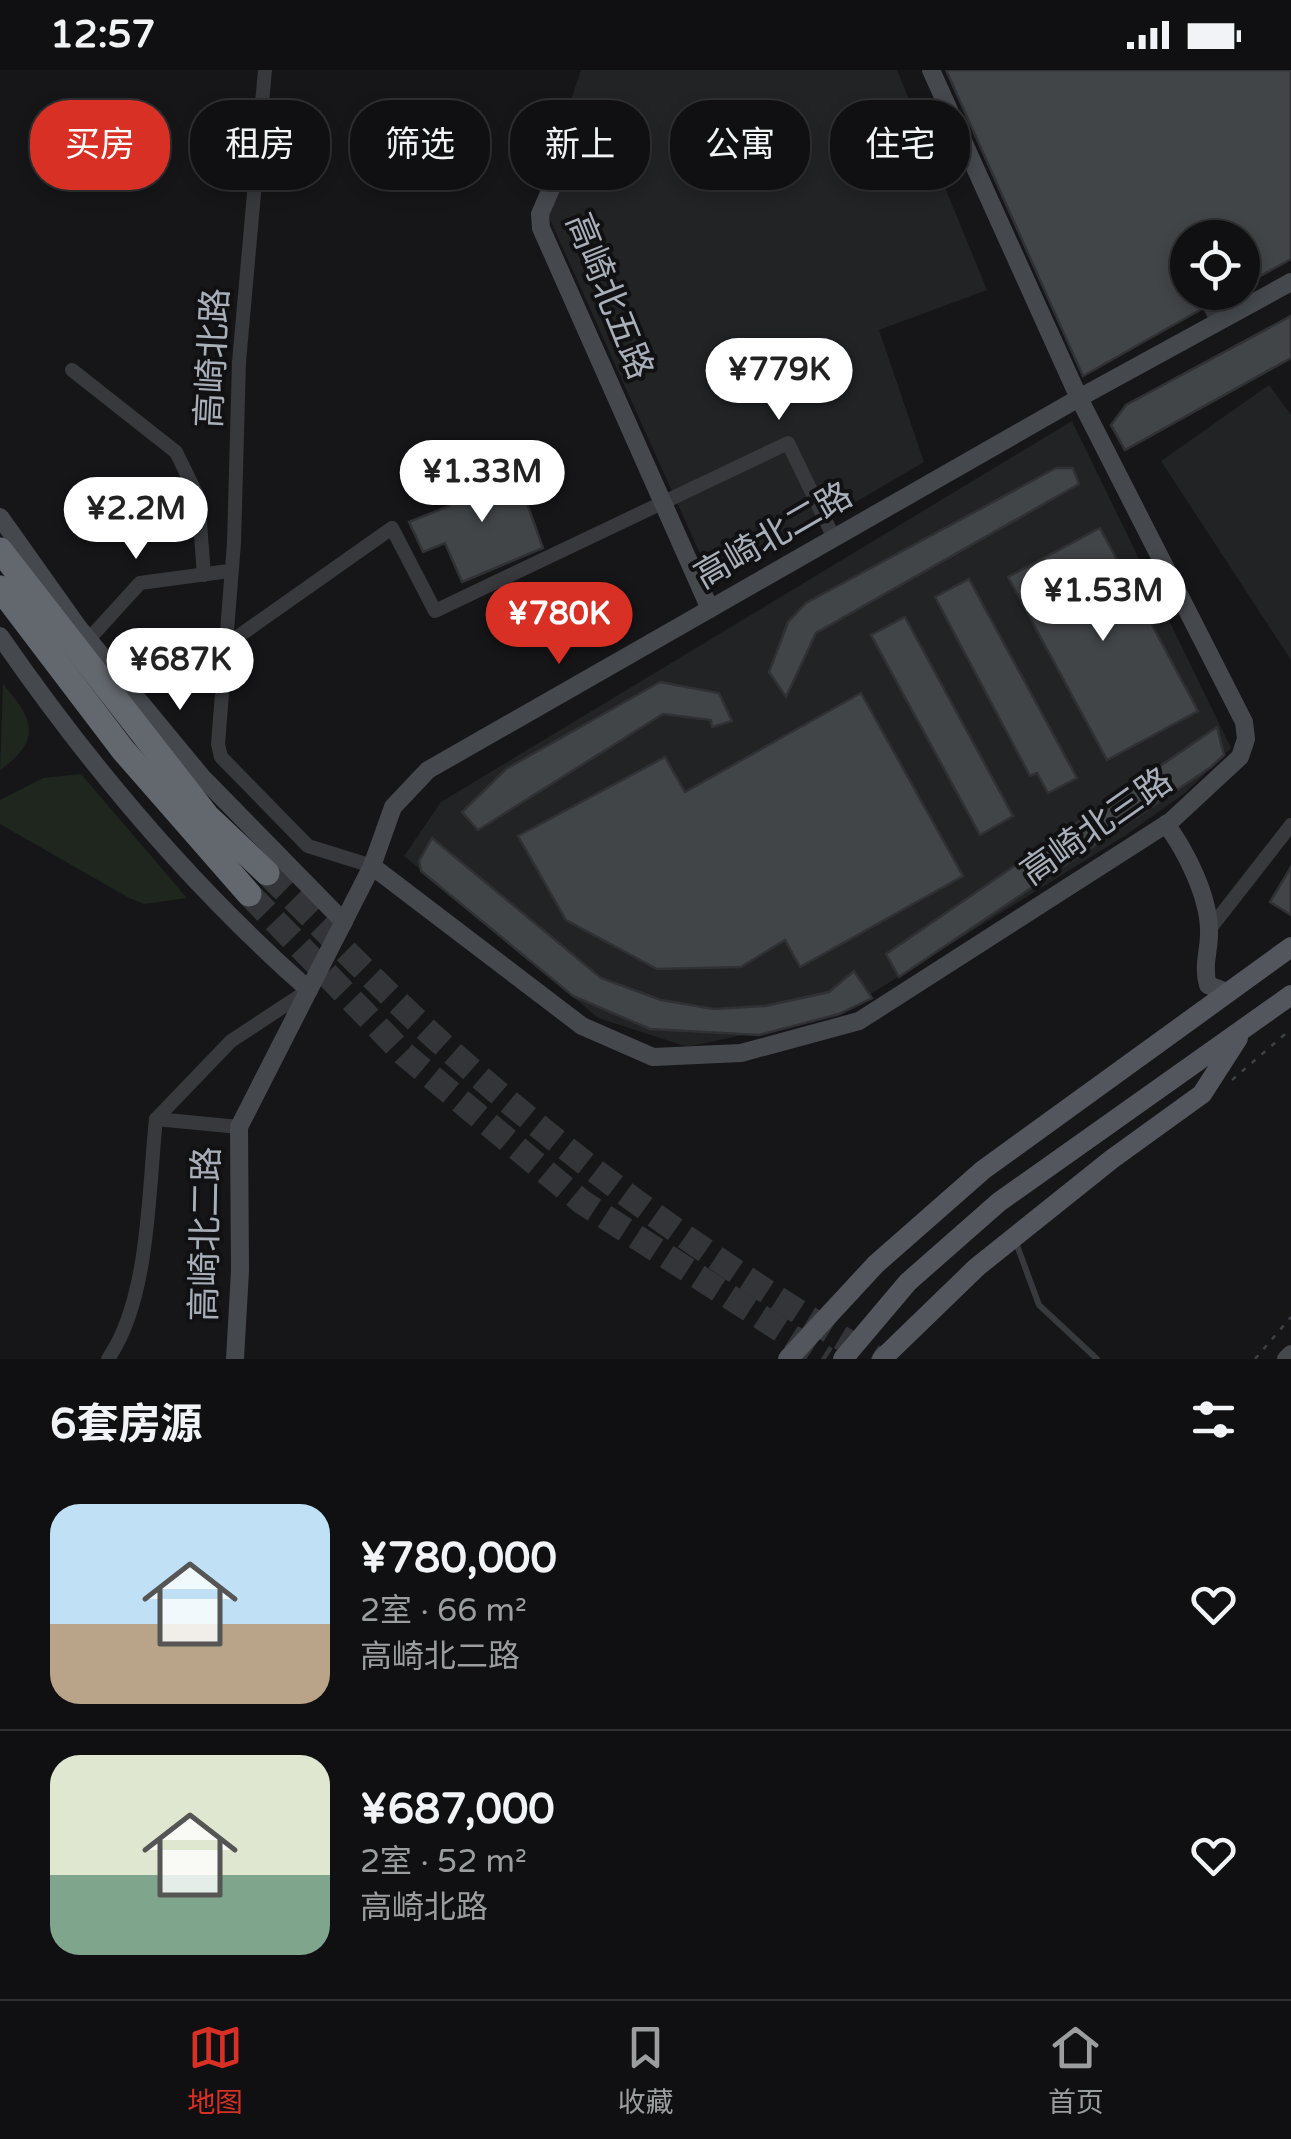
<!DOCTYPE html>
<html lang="zh">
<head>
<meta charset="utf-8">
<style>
	body { margin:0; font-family:"Varela Round","Noto Sans SC",sans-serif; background:#1e1e20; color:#f1f3f6; height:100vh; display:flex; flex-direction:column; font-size:38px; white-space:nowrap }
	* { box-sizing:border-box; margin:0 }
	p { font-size:32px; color:#9c9d9f }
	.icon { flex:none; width:55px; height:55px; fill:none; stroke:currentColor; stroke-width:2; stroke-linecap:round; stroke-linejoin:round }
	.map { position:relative; height:1289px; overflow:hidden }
	.details { display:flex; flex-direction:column; background:#101012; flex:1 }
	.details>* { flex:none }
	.guide { position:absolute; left:30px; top:30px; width:1232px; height:90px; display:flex; gap:20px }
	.controls { position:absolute; left:1170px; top:150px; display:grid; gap:20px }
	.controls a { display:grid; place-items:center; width:90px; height:90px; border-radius:50%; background:#101012; box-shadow:0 5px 15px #0003,0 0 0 2px #303032; font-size:50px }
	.price { position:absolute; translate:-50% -85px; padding:0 22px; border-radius:35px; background:#fff; color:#222; font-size:32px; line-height:65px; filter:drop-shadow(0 2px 5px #0008) }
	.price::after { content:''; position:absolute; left:50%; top:60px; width:30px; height:22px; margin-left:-15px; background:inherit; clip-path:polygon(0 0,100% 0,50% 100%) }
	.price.active { background:#d93025; color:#fff }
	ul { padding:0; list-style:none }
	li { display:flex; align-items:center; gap:30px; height:250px; padding:0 50px }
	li+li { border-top:2px solid #303032 }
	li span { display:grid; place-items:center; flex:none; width:280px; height:200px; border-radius:30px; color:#555 }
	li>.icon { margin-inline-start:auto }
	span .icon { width:120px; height:120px; fill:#fffc; stroke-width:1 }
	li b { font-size:42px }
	h2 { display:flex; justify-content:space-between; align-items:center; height:120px; padding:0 50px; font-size:42px }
	.chip { padding:0 35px; border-radius:40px; background:#101012; box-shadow:0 5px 15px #0003,0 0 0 2px #303032; font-size:35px; line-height:90px }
	.chip.active { background:#d93025; color:#fff }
	.status { display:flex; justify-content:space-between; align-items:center; height:70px; padding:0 50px; background:#101012; direction:ltr }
	.status svg { height:28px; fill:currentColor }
	.tab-bar { display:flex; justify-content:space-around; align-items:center; height:140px; border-top:2px solid #303032; background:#101012; font-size:28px; color:#9c9d9f }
	.tab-bar a { display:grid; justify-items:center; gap:5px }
	.tab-bar .active { color:#d93025 }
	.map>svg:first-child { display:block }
	.built { fill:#222325 }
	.green { fill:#1e261e }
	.building { fill:#424548; stroke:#303134; stroke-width:2.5 }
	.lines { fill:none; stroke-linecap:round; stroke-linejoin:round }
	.highway-tunnel { stroke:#333538; stroke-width:25; stroke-dasharray:25 12; stroke-linecap:butt }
	.path { stroke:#3d4044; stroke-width:2.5; stroke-dasharray:5 8; stroke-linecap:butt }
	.lane { stroke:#37393d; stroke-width:6 }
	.street { stroke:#37393d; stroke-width:14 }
	.secondary { stroke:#45484d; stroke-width:18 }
	.primary { stroke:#53565c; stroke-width:20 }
	.highway { stroke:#63686e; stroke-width:25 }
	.labels { text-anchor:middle; stroke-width:8; stroke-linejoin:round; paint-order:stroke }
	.street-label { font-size:35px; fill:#a8afb8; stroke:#111113 }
</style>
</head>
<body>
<div class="status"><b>12:57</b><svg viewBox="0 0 49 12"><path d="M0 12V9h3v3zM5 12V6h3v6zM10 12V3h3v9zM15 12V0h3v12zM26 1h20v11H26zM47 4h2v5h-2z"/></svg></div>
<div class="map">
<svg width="1291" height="1289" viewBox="0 0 1291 1289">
	<rect width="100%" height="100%" fill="#161618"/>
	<g class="built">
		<path d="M581,0h316l90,220 -108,40 45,132 -210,123 -175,-390z"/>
		<path d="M1269,315l22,30v245l-130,-199z"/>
		<path d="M1072,351l159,327 -46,45 -59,42 -265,165 -82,27 -91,20 -90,-29 -194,-162 37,-54z"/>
	</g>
	<g class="green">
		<path d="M3,614c30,35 40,55 -3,86z"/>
		<path d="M81,704l106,124 -43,6 -15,-6 -129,-74v-24l43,-22z"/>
	</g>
	<g class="building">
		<path d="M946,0h345v189l-49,27v-48h-54v54h44l-14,8 -15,-4 -3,14 -117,66z"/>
		<path d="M1291,246v42l-166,92 -14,-25 15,-20z"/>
		<path d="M514,397l29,81 -81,34 -17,-39 -22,9 -14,-30 40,-16 -7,-11z"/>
		<path d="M1056,398h17l6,16 -263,149 -30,64 -17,-25 19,-50 18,-19z"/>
		<path d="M1100,458l98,183 -91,49 -99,-183z"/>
		<path d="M969,509l108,199 -29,15 -11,-20 -7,3 -95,-179z"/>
		<path d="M905,547l108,199 -33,19 -109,-200z"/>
		<path d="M660,612l59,11 13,28 -20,6 -1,-7 -48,-6 -185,116 -16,-18 44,-43z"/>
		<path d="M861,623l102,183 -163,91 -15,-27 -44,27 -84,2 -91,-49 -48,-84 147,-79 20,35z"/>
		<path d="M1217,657l7,28 -13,12 -312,210 -13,-23z"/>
		<path d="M432,768l169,140 60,22 53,9 51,-3 64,-14 25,-21 18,27 -33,16 -80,21 -109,-6 -77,-33 -152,-125 -2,-10z"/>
		<path d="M1291,797v48l-21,-13z"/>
	</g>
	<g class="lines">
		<g class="highway-tunnel">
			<path d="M267,803c54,53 107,108 163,160 136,124 288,234 447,326"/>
			<path d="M249,824l155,160 178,148 244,157"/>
		</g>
		<g class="path">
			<path d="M1232,1010l59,-51"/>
			<path d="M1255,1289l36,-42"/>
		</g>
		<path class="lane" d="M1015,1170l24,65 58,54"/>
		<g class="street">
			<path d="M265,0l-26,292 -5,181 -16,201 3,13 87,89 64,20"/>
			<path d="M1209,235l9,17"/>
			<path d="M72,300l104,82 22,45 6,78"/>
			<path d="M89,569l51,-56 89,-12"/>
			<path d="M226,575l166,-117 43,83 353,-168 46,95"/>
			<path d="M1209,860l82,-105"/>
			<path d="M156,1049l75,-78 76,-50"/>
			<path d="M108,1289c42,-61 40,-167 48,-240l83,8"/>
		</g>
		<g class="secondary">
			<path d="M558,103l-18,41 1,14 169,381"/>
			<path d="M0,447l78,110 124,150 142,145"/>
			<path d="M0,566c89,129 191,250 309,354"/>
			<path d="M1166,754c20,27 42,71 43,105 1,21 -7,36 -1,56l19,7"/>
			<path d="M372,796l210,160 71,31 88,-4 118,-32 312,-200 69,-64 6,-18 -2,-17 -165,-324 -148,-328"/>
			<path d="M235,1289l5,-88 -1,-144 133,-261 21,-59 35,-37 651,-372 212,-116"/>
			<path d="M1286,1289l5,-5"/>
		</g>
		<g class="primary">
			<path d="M788,1289l88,-95 107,-94 308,-223"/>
			<path d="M843,1289l65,-77 91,-80 292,-207"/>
			<path d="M882,1289l95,-92 135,-108 90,-65 36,-56"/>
		</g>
		<g class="highway">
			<path d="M0,480l207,266 60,57"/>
			<path d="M0,518l123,162 126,144"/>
		</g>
	</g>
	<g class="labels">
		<g class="street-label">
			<text transform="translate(610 226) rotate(68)" y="12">高崎北五路</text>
			<text transform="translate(212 288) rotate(-87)" y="12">高崎北路</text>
			<text transform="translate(773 465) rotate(-30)" y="12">高崎北二路</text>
			<text transform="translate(1096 756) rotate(-35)" y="12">高崎北三路</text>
			<text transform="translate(205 1164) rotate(-89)" y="12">高崎北二路</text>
		</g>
	</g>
</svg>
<div class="controls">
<a><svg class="icon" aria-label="locate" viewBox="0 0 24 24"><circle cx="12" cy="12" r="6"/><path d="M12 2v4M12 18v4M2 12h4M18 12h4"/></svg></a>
</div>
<b class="price" style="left:779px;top:353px">¥779K</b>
<b class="price" style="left:482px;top:455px">¥1.33M</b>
<b class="price" style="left:136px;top:492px">¥2.2M</b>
<b class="price" style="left:1103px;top:574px">¥1.53M</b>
<b class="price active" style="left:559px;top:597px">¥780K</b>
<b class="price" style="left:180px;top:643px">¥687K</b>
<div class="guide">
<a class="chip active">买房</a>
<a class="chip">租房</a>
<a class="chip">筛选</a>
<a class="chip">新上</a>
<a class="chip">公寓</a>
<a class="chip">住宅</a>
</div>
</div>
<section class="details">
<h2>6套房源<svg class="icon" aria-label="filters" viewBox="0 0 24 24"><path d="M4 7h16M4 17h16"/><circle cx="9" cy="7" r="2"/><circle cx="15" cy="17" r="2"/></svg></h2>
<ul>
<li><span style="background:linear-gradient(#bfe0f5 60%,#b9a48a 0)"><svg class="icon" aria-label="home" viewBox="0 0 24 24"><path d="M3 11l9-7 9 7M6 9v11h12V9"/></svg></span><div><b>¥780,000</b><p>2室 · 66 m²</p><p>高崎北二路</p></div><svg class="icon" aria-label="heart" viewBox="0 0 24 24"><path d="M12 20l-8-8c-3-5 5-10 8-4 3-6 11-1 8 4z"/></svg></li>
<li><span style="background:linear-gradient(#dfe7d0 60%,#7fa58c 0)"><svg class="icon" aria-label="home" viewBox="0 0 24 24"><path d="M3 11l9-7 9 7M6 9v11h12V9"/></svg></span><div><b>¥687,000</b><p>2室 · 52 m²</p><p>高崎北路</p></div><svg class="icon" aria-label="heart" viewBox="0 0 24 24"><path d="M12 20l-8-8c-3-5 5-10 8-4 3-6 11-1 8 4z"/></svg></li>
</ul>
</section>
<nav class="tab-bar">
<a class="active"><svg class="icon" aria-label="map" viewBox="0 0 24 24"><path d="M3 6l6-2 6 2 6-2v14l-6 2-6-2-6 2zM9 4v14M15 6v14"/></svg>地图</a>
<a><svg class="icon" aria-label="saved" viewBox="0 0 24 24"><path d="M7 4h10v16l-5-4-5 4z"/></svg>收藏</a>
<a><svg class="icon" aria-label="home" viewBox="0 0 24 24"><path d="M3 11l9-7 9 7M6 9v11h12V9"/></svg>首页</a>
</nav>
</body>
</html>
